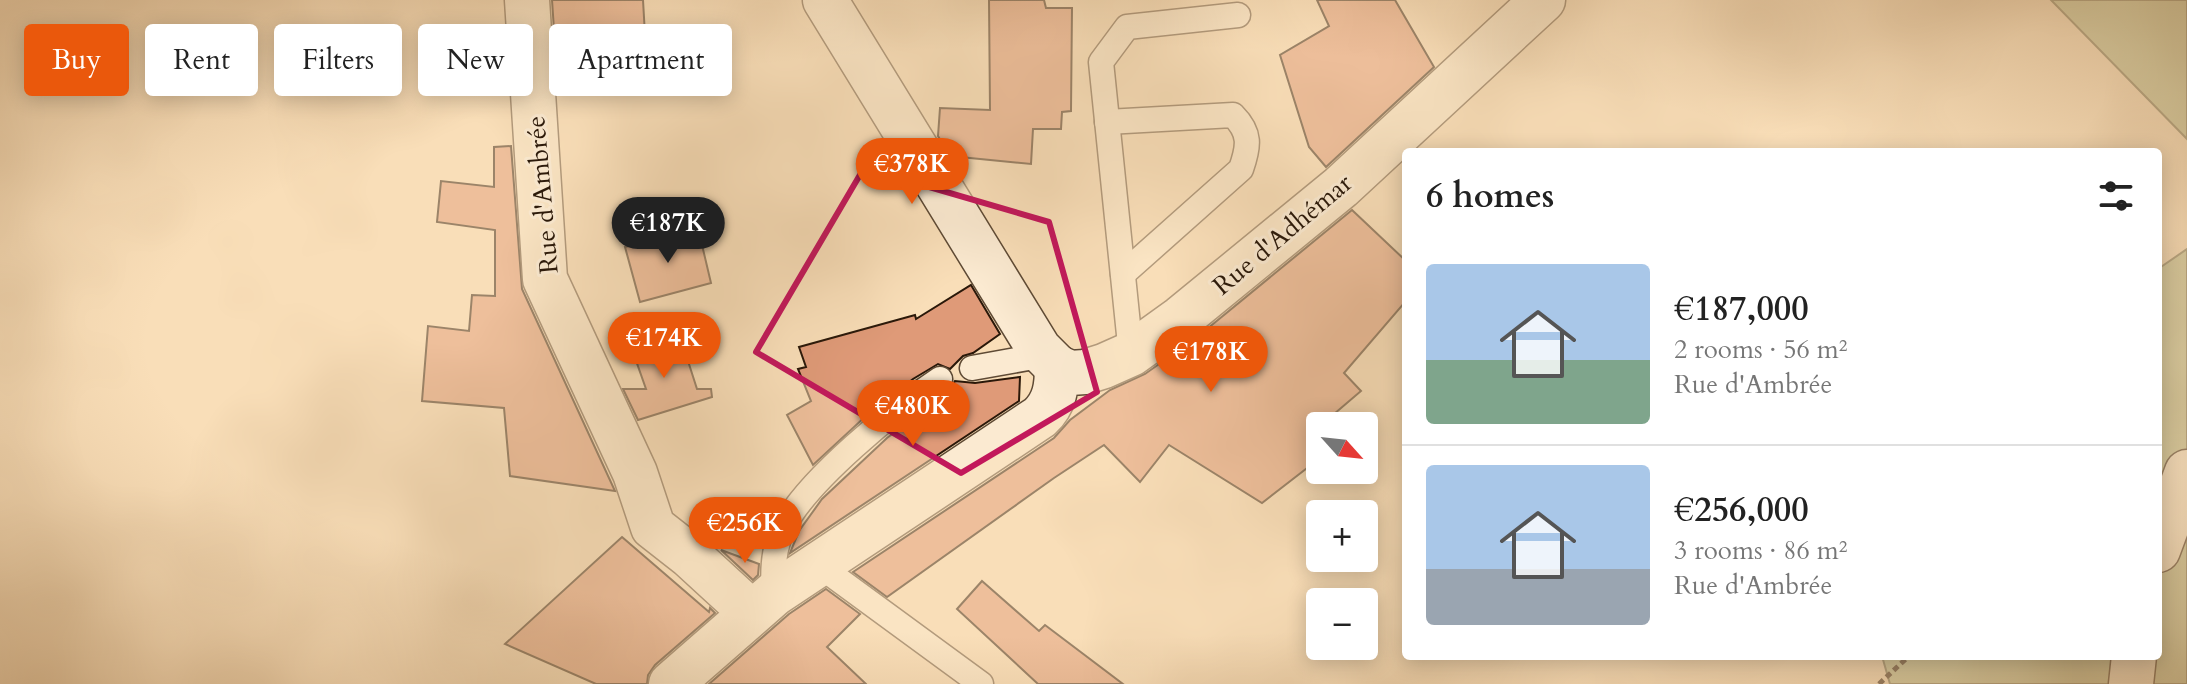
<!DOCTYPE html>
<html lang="en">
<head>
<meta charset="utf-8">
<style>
	body { margin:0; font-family:Cardo,serif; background:#f6f6f6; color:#222; height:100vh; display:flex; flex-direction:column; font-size:30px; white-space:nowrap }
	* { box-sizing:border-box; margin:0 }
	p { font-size:26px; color:#767676 }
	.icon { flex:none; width:44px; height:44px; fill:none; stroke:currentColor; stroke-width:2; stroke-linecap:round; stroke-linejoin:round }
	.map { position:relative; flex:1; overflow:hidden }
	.panel { position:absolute; left:1402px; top:148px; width:760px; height:512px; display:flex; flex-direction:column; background:#fff; border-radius:8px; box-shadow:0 4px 20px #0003 }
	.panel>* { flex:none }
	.top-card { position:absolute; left:24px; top:24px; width:760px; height:72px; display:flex; gap:16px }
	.needle { width:52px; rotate:117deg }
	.tools { position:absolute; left:1306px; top:412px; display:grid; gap:16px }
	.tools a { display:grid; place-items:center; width:72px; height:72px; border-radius:8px; background:#fff; box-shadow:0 4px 20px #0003; font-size:40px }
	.price { position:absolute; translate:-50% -68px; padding:0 18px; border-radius:28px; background:#ea580c; color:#fff; font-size:26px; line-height:52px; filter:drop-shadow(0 2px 4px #0008) }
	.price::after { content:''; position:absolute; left:50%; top:48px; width:24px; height:18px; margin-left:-12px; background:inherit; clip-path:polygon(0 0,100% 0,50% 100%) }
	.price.current { background:#222; color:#fff }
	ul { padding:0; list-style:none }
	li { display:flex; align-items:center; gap:24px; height:200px; padding:0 24px }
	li+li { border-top:2px solid #e0e0e0 }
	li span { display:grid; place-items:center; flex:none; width:224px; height:160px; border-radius:8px; color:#555 }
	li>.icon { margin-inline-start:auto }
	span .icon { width:96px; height:96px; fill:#fffc; stroke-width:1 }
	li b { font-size:34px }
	h2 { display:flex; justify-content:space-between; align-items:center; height:96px; padding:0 24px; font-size:34px }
	.pill { padding:0 28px; border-radius:8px; background:#fff; box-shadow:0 4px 20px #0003; font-size:28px; line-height:72px }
	.pill.current { background:#ea580c; color:#fff }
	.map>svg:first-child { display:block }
	.green { fill:#bbc291; stroke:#726d4d; stroke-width:2 }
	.building { fill:#df9a78; stroke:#2a1809; stroke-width:2 }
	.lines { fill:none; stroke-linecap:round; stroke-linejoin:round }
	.lane-casing { stroke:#5e4a35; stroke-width:27 }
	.street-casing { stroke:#5e4a35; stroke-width:47 }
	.secondary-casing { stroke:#2a1809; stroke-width:47 }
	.path { stroke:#2a1809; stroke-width:5; stroke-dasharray:6 4; stroke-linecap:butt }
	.lane { stroke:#fbead1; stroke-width:24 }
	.street { stroke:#fbead1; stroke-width:44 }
	.secondary { stroke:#fbead1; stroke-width:44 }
	.marked { fill:none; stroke:#c2185b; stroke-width:6; stroke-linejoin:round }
	.labels { text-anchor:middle; stroke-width:6; stroke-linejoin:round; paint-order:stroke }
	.street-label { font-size:26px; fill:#2a1809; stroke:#fbead1 }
</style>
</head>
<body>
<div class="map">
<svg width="2187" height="684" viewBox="0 0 2187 684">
	<rect width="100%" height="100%" fill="#f9deb8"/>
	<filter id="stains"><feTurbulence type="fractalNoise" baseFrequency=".0025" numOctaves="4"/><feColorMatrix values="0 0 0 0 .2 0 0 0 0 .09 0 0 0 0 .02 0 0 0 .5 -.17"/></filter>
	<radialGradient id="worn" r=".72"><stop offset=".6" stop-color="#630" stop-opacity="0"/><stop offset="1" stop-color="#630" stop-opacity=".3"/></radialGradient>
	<g class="green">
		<path d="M2051,0h136v139z"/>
		<path d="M2187,249v435h-297l-8,-28h276v-387z"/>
	</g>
	<g class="building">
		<path d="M552,0h91l2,35 -74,5 5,48 -18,1z"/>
		<path d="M989,0h55l2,8h26l-1,103 -9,1 -1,17h-28l-2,35 -81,-8 -12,-20 2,-28 50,2z"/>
		<path d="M1317,0h78l39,67 -108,100 -17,-20 -29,-92 49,-29z"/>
		<path d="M511,146l11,143 93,202 -105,-15 -6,-68 -82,-7 6,-75 41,5 3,-36 23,1v-66l-58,-8 4,-41 53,6v-40z"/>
		<path d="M1352,210l54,51v40l-62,72 17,18 -41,35v32l-58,45 -93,-58 -29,37 -36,-37 -50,33 -167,119 -34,-25 201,-134 16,-18 40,-30 35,-16 51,-36z"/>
		<path d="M698,228l13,55 -71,19 -15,-55z"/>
		<path d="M971,285l29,49 -27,19 -10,3 -13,13 -12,-5 -25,15 -46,36 -54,50 -26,-50 24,-14 -13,-32 8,-2 -7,-20 116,-32 1,4z"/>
		<path d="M680,336l17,53h14l1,8 -74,23 -15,-31h23l-13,-37z"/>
		<path d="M1020,377l-1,24 -229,152 9,-22 23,-32 65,-61 62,-47 6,-10 20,2z"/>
		<path d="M622,537l87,75 1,-4 5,5 -60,52 -7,10 -1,9h-51l-91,-40z"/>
		<path d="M721,550l38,14 -1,11 -5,5z"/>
		<path d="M982,581l57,50 6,-6 78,59h-85l-81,-75z"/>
		<path d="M826,589l34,25 -33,33 39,37h-157l80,-70z"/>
	</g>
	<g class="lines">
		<defs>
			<g id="lane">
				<path d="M1107,122l126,-7c18,18 16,31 8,54l-118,105"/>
				<path d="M1131,354l-30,-292 26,-35 111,-12"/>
				<path d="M972,368l73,-13"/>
				<path d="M820,566l161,118"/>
				<path d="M774,594c-2,-23 -1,-45 9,-66 23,-47 113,-120 157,-149"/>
			</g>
			<g id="street">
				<path d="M527,0l18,279 90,194 18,54 37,29 61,56"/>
				<path d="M825,0l214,349 18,18"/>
				<path d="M671,684l103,-90 266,-177c15,-14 17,-31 17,-50l13,6 15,-1 19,-6 27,-12 50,-36 160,-131 202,-187"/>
			</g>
			<g id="secondary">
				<path d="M2158,550l29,-78"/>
				<path d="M2131,684l3,-28"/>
			</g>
		</defs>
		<use href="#lane" class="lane-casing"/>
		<use href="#street" class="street-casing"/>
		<use href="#secondary" class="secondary-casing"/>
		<path class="path" d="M1879,684l30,-28"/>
		<use href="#lane" class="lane"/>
		<use href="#street" class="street"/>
		<use href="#secondary" class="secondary"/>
	</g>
	<path d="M0 0H2187V684H0ZM864,168l185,54 48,170 -136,81 -205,-121z" fill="#f9deb8" fill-opacity=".55" fill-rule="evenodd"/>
	<path class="marked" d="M864,168l185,54 48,170 -136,81 -205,-121z"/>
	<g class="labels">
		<g class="street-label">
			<text transform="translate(542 195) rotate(-95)" y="9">Rue d'Ambrée</text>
			<text transform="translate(1282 234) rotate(-40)" y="9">Rue d'Adhémar</text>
		</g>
	</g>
	<rect width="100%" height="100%" filter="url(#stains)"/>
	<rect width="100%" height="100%" fill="url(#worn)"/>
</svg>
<div class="tools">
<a><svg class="needle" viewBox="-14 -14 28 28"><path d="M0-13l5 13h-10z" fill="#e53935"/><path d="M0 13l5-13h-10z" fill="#767676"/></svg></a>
<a>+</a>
<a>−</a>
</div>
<b class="price" style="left:912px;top:206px">€378K</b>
<b class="price current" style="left:668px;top:265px">€187K</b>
<b class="price" style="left:664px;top:380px">€174K</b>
<b class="price" style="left:1211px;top:394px">€178K</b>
<b class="price" style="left:913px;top:448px">€480K</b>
<b class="price" style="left:745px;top:565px">€256K</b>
<div class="top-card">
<a class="pill current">Buy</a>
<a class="pill">Rent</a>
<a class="pill">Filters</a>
<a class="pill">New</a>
<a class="pill">Apartment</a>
</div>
<section class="panel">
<h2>6 homes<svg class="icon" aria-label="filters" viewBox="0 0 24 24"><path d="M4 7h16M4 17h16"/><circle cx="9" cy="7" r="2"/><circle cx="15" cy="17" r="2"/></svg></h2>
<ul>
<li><span style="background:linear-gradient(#a9c7e8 60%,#7fa58c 0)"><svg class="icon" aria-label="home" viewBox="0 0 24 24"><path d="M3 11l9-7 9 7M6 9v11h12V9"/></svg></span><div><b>€187,000</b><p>2 rooms · 56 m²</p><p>Rue d'Ambrée</p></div></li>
<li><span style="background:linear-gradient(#a9c7e8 65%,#9aa5b1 0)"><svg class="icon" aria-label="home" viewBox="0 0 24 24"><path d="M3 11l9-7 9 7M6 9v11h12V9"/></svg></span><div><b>€256,000</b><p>3 rooms · 86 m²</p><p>Rue d'Ambrée</p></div></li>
</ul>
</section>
</div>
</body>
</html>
